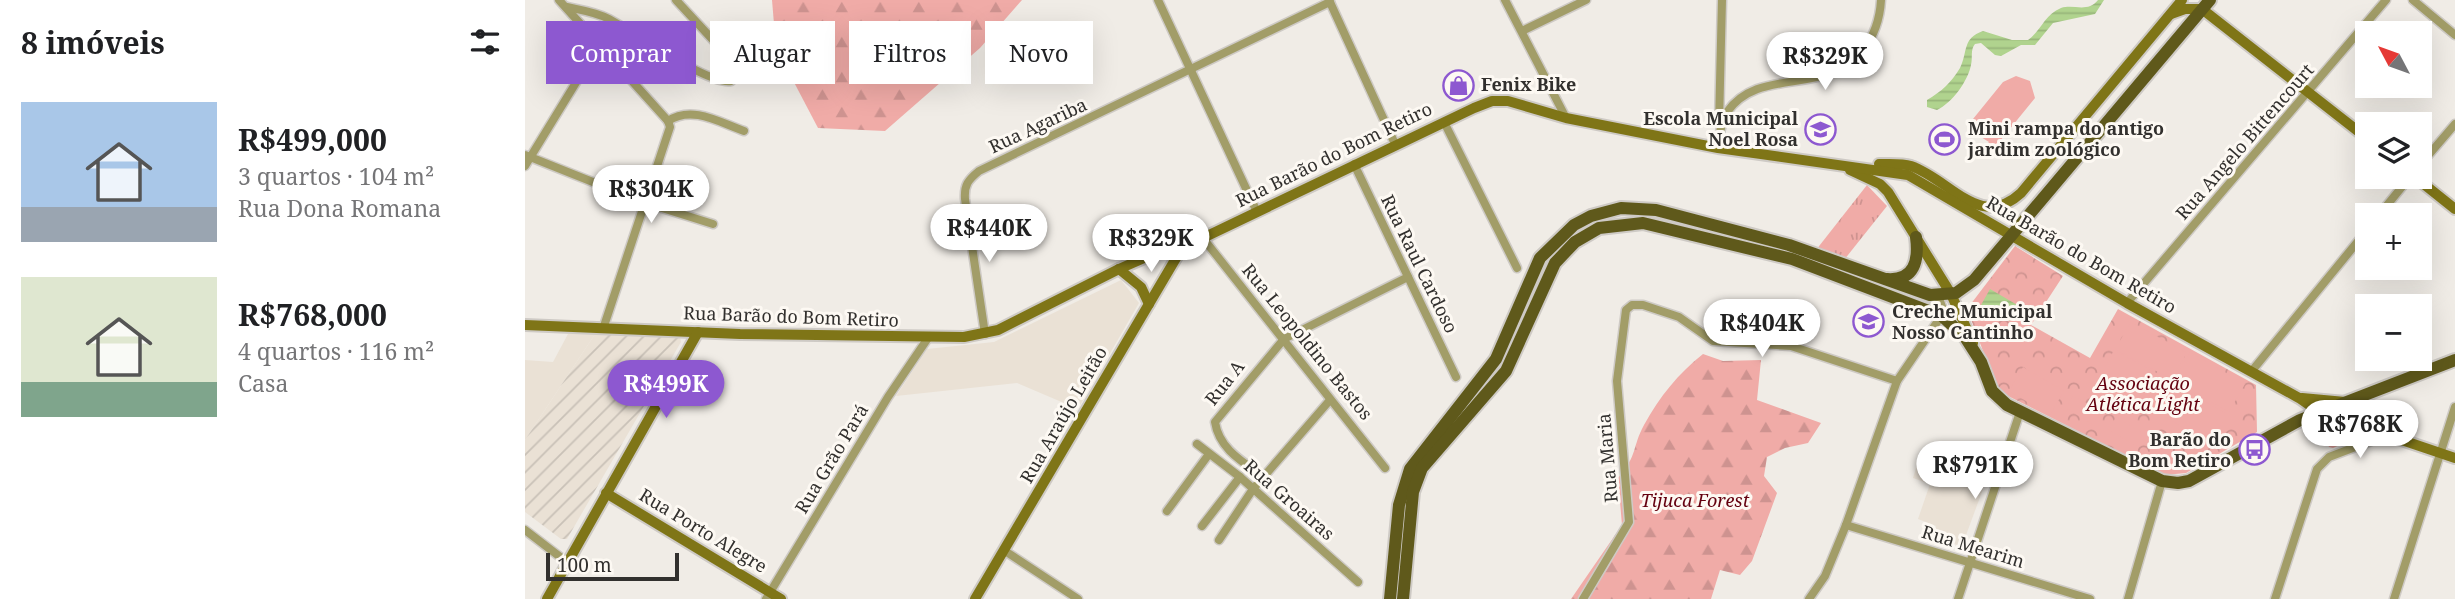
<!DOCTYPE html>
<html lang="pt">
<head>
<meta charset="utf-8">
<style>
	body { margin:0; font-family:"Noto Serif",serif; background:#f2f2f2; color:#202124; height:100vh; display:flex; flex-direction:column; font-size:26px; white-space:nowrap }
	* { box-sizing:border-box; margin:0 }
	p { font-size:23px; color:#757577 }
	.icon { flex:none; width:38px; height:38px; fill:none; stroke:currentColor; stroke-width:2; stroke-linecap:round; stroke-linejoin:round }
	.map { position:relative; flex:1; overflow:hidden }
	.panel { display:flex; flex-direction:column; background:#fff; width:525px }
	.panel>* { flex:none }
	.banner { position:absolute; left:21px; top:21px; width:665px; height:63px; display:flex; gap:14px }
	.needle { width:46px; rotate:311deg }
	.fabs { position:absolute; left:1830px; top:21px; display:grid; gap:14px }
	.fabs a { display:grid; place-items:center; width:77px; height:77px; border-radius:0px; background:#fff; box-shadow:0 7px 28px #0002; font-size:35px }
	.scale { position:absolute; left:21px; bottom:18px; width:133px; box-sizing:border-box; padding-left:7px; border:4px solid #32302e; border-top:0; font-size:19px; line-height:24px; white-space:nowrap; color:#32302e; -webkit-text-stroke:5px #fdf9f3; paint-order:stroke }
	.price { position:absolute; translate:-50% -60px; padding:0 16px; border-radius:24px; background:#fff; color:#222; font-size:23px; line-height:46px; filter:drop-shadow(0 2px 4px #0008) }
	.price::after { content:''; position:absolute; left:50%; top:42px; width:21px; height:16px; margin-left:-10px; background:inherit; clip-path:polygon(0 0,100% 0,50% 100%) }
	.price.selected { background:#8d58d0; color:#fff }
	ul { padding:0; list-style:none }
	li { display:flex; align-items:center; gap:21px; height:175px; padding:0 21px }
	li span { display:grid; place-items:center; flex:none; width:196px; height:140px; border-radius:0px; color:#555 }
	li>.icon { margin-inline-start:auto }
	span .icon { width:84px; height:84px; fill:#fffc; stroke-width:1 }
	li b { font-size:30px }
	h2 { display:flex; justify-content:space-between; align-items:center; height:84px; padding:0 21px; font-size:30px }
	.tag { padding:0 24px; border-radius:0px; background:#fff; box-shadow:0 7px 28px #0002; font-size:24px; line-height:63px }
	.tag.selected { background:#8d58d0; color:#fff }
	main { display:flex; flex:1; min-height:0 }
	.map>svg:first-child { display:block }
	.built { fill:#eae1d5 }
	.industrial { fill:url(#industrial-furrows) }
	.grass { fill:url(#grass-tufts) }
	.forest { fill:url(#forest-firs) }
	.park { fill:url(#park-crowns) }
	.pitch { fill:#f0aba7 }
	.water { fill:url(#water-rules) }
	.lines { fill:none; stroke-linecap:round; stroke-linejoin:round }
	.street-casing { stroke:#cecac5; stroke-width:11 }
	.secondary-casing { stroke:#cecac5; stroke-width:14 }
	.primary-casing { stroke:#cecac5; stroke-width:16 }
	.street { stroke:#a29d68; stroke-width:8 }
	.secondary { stroke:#7f7517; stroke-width:10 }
	.primary { stroke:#5f591b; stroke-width:12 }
	.labels { text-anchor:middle; stroke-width:6; stroke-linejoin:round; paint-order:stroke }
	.poi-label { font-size:18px; font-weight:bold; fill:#32302e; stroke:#fdf9f3; text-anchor:start }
	.street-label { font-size:18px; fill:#32302e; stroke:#fdf9f3 }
	.park-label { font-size:18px; font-style:italic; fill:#64000f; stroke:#fdf9f3 }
</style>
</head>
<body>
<main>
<section class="panel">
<h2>8 imóveis<svg class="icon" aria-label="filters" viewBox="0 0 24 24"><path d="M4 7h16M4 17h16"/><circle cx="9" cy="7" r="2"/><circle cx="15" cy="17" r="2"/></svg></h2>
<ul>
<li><span style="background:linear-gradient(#a9c7e8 75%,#9aa5b1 0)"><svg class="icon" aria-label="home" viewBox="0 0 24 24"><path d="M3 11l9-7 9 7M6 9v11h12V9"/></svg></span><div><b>R$499,000</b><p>3 quartos · 104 m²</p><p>Rua Dona Romana</p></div></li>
<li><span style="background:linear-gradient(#dfe7d0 75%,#7fa58c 0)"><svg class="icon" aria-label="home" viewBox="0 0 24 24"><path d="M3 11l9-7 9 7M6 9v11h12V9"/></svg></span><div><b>R$768,000</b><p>4 quartos · 116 m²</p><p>Casa</p></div></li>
</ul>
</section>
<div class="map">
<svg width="1930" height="599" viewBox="0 0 1930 599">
	<defs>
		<pattern id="industrial-furrows" width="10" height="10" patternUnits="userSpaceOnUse" patternTransform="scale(1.75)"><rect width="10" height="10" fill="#eae1d5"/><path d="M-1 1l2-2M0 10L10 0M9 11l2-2" fill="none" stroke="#c9c1b7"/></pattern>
		<pattern id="grass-tufts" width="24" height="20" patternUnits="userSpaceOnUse" patternTransform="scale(1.75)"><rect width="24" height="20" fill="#f0aba7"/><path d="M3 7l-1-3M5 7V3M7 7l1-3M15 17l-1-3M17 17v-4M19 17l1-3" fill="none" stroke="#ce9390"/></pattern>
		<pattern id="forest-firs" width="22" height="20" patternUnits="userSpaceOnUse" patternTransform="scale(1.75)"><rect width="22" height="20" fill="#f0aba7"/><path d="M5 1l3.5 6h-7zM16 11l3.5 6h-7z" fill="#ce9390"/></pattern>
		<pattern id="park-crowns" width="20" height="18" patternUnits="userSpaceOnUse" patternTransform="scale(1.75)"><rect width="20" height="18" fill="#f0aba7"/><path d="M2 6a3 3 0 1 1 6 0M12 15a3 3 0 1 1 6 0" fill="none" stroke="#ce9390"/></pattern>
		<pattern id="water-rules" width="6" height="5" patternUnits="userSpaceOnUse" patternTransform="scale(1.75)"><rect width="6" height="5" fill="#b0d38e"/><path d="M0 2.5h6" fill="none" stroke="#98b57b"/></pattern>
	</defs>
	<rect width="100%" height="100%" fill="#f0ece6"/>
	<g class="built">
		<path d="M596,280l18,23 -61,106 -61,-26 -121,13 31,-47 67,-7z"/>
		<path d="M43,334h27l-70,106v-80l28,2z"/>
		<path d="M1392,465l17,6 2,-6 50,16 -24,65 -30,-7 4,-13 -18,-7 12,-35 -17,-6z"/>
	</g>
	<path class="industrial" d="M70,334l85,2 1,6 -114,197h-6l-36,-27v-72z"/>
	<path class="grass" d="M1342,185l20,21 -43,54 -28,-10z"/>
	<g class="forest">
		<path d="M247,0h250l-42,48 -95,83 -67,-3 -42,-80z"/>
		<path d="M1178,354l20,7 38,-1 -4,40 64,23 -13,20 -23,5 -18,9 -3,19 13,17 -25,68 -12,14 -20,-5 -9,29h-140l51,-74 -4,-47c20,-23 14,-31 26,-53 16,-29 34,-51 59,-71z"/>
	</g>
	<g class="park">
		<path d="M1490,246l48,30 -32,49 59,33 28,-49 138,76 1,47 -71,41 -21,2 -163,-82 -6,-8 -29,-76z"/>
		<path d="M1812,420l31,12 -35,16 -4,-1 -7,-16z"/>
	</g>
	<g class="pitch">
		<path d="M1491,76l14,5 5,17 -44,54 -6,-5 4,-5 -13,-8 -3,-15 30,-37z"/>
		<path d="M1606,322l56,31 -16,26 -56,-30z"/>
		<path d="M1589,350l57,31 -19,32 -54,-33z"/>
		<path d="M1665,352l55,32 -16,28 -56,-31z"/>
		<path d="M1498,367l41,24 -14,24 -41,-24z"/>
		<path d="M1647,383l55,31 -16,29 -55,-31z"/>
		<path d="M1548,396l27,14 -7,15 -27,-17z"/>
		<path d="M1591,417l27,16 -7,13 -27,-16z"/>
	</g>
	<g class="water">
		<path d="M1573,0h6l-9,14 -42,9 -18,22h-14l-20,11 -6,-1 -14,-12 -6,1c-5,6 -2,13 -4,21 -3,16 -19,38 -34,45l-10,-3v-7c15,-9 24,-17 33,-32 8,-16 2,-30 23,-37l29,9h16c13,-9 17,-26 33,-32 13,-4 27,5 37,-8z"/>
		<path d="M1465,289l29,17 -9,15 -29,-16z"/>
	</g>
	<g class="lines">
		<defs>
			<g id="street">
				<path d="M34,0l109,121"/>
				<path d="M633,0l99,212"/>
				<path d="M804,0l66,144"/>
				<path d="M980,0l61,118"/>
				<path d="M1888,0l42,35"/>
				<path d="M42,7c14,3 29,5 42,12 24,13 99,66 122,62l7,-7v-7l-62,-67"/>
				<path d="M997,31l64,-31"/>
				<path d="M143,121c24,-16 51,1 76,10"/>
				<path d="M919,122l73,146"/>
				<path d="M1194,124l3,-124"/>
				<path d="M1193,148c2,-11 2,-27 9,-36 33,-47 98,-14 136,-62 11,-14 17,-32 18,-50"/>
				<path d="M0,155l118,47 70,22"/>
				<path d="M829,164l102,213"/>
				<path d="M1895,165l35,-41"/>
				<path d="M0,166l74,-121"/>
				<path d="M1854,215l31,-38"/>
				<path d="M677,237l183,231"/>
				<path d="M1602,303l259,-303"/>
				<path d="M78,329l67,-202 -2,-6"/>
				<path d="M460,334l-20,-135c-1,-14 3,-19 14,-28l351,-169"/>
				<path d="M1726,372l117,-143"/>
				<path d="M672,444l43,33 118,105"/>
				<path d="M739,477c-21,-15 -45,-28 -49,-55l69,-83 124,-62"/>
				<path d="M642,511l42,-57"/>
				<path d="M1321,525l244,74"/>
				<path d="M677,526l38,-49"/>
				<path d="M0,530l43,33"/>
				<path d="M694,540l34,-51 77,-89"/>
				<path d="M480,551l73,48"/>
				<path d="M241,599l122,-202 40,-59"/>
				<path d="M1058,599l46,-77 -12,-141 9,-71 6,-5h11l36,12 34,24 78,5 106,35"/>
				<path d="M1284,599l16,-23 21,-51 51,-144 47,-69 -6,-16"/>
				<path d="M1433,599l62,-187"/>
				<path d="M1603,599l34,-118"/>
				<path d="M1750,599l42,-130 12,-12 55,-21"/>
				<path d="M1869,599l61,-192"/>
			</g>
			<g id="secondary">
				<path d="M1646,14l14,-5h17l166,130"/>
				<path d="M1354,164c10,0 22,-1 32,2 40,14 69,65 110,27l161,-193"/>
				<path d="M1325,170l30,14 8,8 63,102 22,49"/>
				<path d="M1890,177l40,32"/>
				<path d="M594,269l22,18 8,17"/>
				<path d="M0,325l215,9 224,3 34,-7 121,-61 32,-14 31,-7 292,-140 18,-7h16l58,17 152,30 190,27 219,128 172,95 20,14 136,46"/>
				<path d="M1777,398l43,4"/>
				<path d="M81,493l175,106"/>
				<path d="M22,599l151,-267"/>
				<path d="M450,599l207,-351"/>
			</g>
			<g id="primary">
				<path d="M1362,279c28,2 32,-19 29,-42"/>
				<path d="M865,599l9,-94 11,-36 86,-110 44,-101 34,-33 17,-9 30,-8 35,2 133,35 141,50 26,-2 18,-13 236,-280"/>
				<path d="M878,599l10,-107 9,-24 84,-97 49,-108 20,-21 24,-14 44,-5 149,36 150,57 23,21 16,25 11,29 15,14 155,76 16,2 11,-2 111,-61 155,-60"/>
			</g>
		</defs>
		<use href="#street" class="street-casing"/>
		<use href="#secondary" class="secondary-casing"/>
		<use href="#primary" class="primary-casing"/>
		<use href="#street" class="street"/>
		<use href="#secondary" class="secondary"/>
		<use href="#primary" class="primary"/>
	</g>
	<defs>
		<symbol id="shop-ring" viewBox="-11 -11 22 22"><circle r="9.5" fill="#fdf9f3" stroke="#8d58d0" stroke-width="1.5"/><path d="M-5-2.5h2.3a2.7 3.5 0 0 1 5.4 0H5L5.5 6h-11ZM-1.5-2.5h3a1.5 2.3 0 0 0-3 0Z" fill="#8d58d0"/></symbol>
		<symbol id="school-ring" viewBox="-11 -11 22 22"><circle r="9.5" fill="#fdf9f3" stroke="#8d58d0" stroke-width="1.5"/><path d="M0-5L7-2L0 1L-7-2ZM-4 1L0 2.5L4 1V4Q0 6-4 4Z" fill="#8d58d0"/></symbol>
		<symbol id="stadium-ring" viewBox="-11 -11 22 22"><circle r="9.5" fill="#fdf9f3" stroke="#8d58d0" stroke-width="1.5"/><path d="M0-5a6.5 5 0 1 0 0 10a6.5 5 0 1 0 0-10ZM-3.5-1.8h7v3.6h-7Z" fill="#8d58d0"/></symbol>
		<symbol id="bus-ring" viewBox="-11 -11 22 22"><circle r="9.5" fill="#fdf9f3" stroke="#8d58d0" stroke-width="1.5"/><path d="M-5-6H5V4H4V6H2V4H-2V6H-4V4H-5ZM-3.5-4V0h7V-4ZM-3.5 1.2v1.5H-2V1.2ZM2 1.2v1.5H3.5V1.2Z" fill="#8d58d0"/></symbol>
	</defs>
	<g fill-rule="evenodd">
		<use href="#shop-ring" x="916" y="68" width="35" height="35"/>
		<use href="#school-ring" x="1278" y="112" width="35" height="35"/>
		<use href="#stadium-ring" x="1402" y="122" width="35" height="35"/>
		<use href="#school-ring" x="1326" y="304" width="35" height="35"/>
		<use href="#bus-ring" x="1712" y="432" width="35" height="35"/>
	</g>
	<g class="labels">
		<g class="poi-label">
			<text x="956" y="91">Fenix Bike</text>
			<text x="1273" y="125" text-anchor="end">Escola Municipal<tspan x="1273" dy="21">Noel Rosa</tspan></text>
			<text x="1443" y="135">Mini rampa do antigo<tspan x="1443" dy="21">jardim zoológico</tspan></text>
			<text x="1367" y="318">Creche Municipal<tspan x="1367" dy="21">Nosso Cantinho</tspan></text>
			<text x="1706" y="446" text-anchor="end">Barão do<tspan x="1706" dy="21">Bom Retiro</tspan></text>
		</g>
		<g class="street-label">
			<text transform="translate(513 126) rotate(-25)" y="6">Rua Agariba</text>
			<text transform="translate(1720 142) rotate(-49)" y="6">Rua Angelo Bittencourt</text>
			<text transform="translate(809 155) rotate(-26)" y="6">Rua Barão do Bom Retiro</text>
			<text transform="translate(1556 255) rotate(30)" y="6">Rua Barão do Bom Retiro</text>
			<text transform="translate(894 264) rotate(64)" y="6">Rua Raul Cardoso</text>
			<text transform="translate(266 317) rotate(2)" y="6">Rua Barão do Bom Retiro</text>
			<text transform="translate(782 342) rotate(51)" y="6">Rua Leopoldino Bastos</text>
			<text transform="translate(700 383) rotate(-52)" y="6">Rua A</text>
			<text transform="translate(539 415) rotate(-60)" y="6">Rua Araújo Leitão</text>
			<text transform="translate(1083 458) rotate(-95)" y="6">Rua Maria</text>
			<text transform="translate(307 459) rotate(-59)" y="6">Rua Grão Pará</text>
			<text transform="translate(764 500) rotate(41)" y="6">Rua Groairas</text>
			<text transform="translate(178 531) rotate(31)" y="6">Rua Porto Alegre</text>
			<text transform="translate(1448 547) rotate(17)" y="6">Rua Mearim</text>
		</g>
		<g class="park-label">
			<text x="1618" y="390">Associação<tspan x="1618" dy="21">Atlética Light</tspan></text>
			<text x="1170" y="507">Tijuca Forest</text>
		</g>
	</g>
</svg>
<div class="fabs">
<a><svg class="needle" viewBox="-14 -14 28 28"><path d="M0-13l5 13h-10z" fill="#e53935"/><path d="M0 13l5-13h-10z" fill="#757577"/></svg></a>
<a><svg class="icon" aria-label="layers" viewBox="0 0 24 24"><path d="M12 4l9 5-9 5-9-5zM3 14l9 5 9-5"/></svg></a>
<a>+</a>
<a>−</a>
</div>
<div class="scale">100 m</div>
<b class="price" style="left:1300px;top:92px">R$329K</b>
<b class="price" style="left:126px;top:225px">R$304K</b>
<b class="price" style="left:464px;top:264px">R$440K</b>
<b class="price" style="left:626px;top:274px">R$329K</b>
<b class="price" style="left:1237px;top:359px">R$404K</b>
<b class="price selected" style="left:141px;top:420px">R$499K</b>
<b class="price" style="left:1835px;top:460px">R$768K</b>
<b class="price" style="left:1450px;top:501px">R$791K</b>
<div class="banner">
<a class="tag selected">Comprar</a>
<a class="tag">Alugar</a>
<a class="tag">Filtros</a>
<a class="tag">Novo</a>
</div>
</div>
</main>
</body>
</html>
